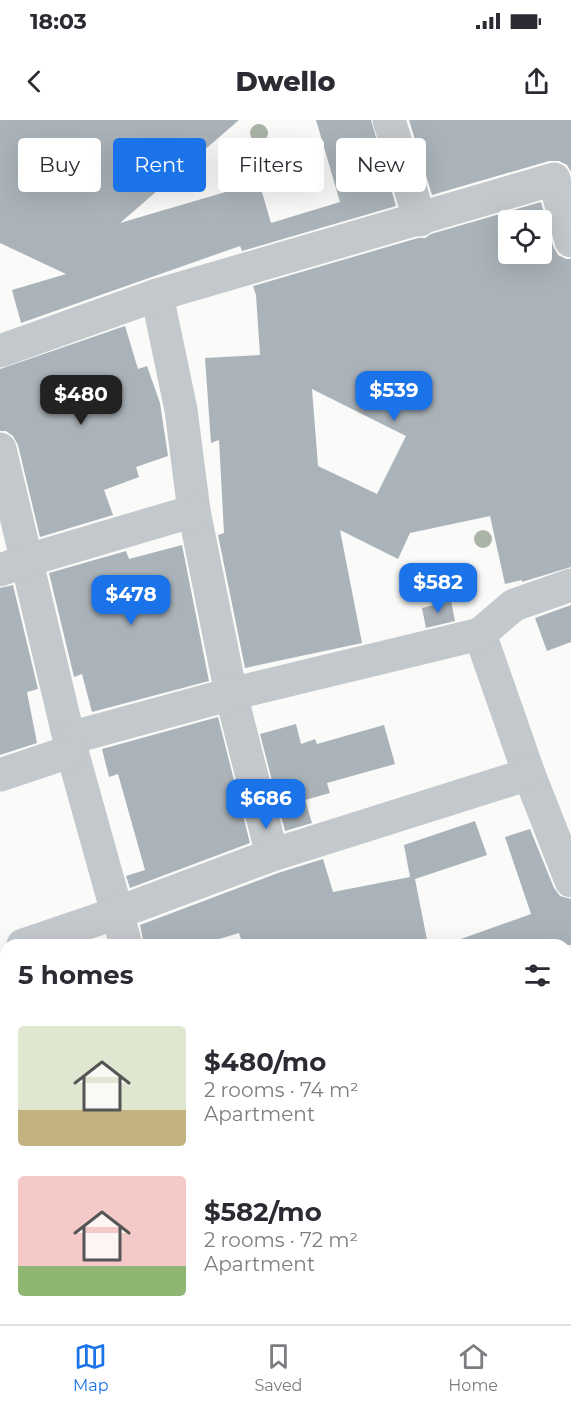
<!DOCTYPE html>
<html lang="en">
<head>
<meta charset="utf-8">
<style>
	body { margin:0; font-family:Montserrat,sans-serif; background:#f7f7f7; color:#2b2b33; height:100vh; display:flex; flex-direction:column; font-size:22px; white-space:nowrap }
	* { box-sizing:border-box; margin:0 }
	p { font-size:20px; color:#7c7c81 }
	.icon { flex:none; width:33px; height:33px; fill:none; stroke:currentColor; stroke-width:2; stroke-linecap:round; stroke-linejoin:round }
	.map { position:relative; flex:1; overflow:hidden }
	.panel { position:absolute; left:0px; top:819px; width:572px; height:386px; display:flex; flex-direction:column; background:#fff; border-radius:18px 18px 0 0; box-shadow:0 6px 24px #0002 }
	.panel>* { flex:none }
	.guide { position:absolute; left:18px; top:18px; width:536px; height:54px; display:flex; gap:12px }
	.buttons { position:absolute; left:498px; top:90px; display:grid; gap:12px }
	.buttons a { display:grid; place-items:center; width:54px; height:54px; border-radius:6px; background:#fff; box-shadow:0 6px 24px #0002; font-size:30px }
	.price { position:absolute; translate:-50% -51px; padding:0 14px; border-radius:12px; background:#1a73e8; color:#fff; font-size:20px; line-height:39px; filter:drop-shadow(0 2px 3px #0008) }
	.price::after { content:''; position:absolute; left:50%; top:36px; width:18px; height:14px; margin-left:-9px; background:inherit; clip-path:polygon(0 0,100% 0,50% 100%) }
	.price.on { background:#222; color:#fff }
	ul { padding:0; list-style:none }
	li { display:flex; align-items:center; gap:18px; height:150px; padding:0 18px }
	li span { display:grid; place-items:center; flex:none; width:168px; height:120px; border-radius:6px; color:#555 }
	li>.icon { margin-inline-start:auto }
	span .icon { width:72px; height:72px; fill:#fffc; stroke-width:1 }
	li b { font-size:26px }
	h2 { display:flex; justify-content:space-between; align-items:center; height:72px; padding:0 18px; font-size:26px }
	.chip { padding:0 21px; border-radius:6px; background:#fff; box-shadow:0 6px 24px #0002; font-size:21px; line-height:54px }
	.chip.on { background:#1a73e8; color:#fff }
	.status { display:flex; justify-content:space-between; align-items:center; height:42px; padding:0 30px; background:#fff; direction:ltr }
	.status svg { height:16px; fill:currentColor }
	header { display:flex; justify-content:space-between; align-items:center; height:78px; padding:0 18px; background:#fff; font-size:27px; font-weight:800 }
	.tabs { display:flex; justify-content:space-around; align-items:center; height:84px; border-top:2px solid #e1e1e2; background:#fff; font-size:16px; color:#7c7c81 }
	.tabs a { display:grid; justify-items:center; gap:3px }
	.tabs .on { color:#1a73e8 }
	.map>svg:first-child { display:block }
	.building { fill:#aab3b9; fill-rule:evenodd }
	.lines { fill:none; stroke-linecap:round; stroke-linejoin:round }
	.minor { stroke:#c3c8cc; stroke-width:33 }
	.tree { fill:#aab4a7 }
</style>
</head>
<body>
<div class="status"><b>18:03</b><svg viewBox="0 0 49 12"><path d="M0 12V9h3v3zM5 12V6h3v6zM10 12V3h3v9zM15 12V0h3v12zM26 1h20v11H26zM47 4h2v5h-2z"/></svg></div>
<header><svg class="icon" aria-label="back" viewBox="0 0 24 24"><path d="M15 5l-7 7 7 7"/></svg>Dwello<svg class="icon" aria-label="share" viewBox="0 0 24 24"><path d="M12 15V3M7 8l5-5 5 5M5 13v7h14v-7"/></svg></header>
<div class="map">
<svg width="571" height="1204" viewBox="0 0 571 1204">
	<rect width="100%" height="100%" fill="#fafaf8"/>
	<g class="building">
		<path d="M0,0h239l-119,103 139,-41 12,41 69,-21 -24,-82h55l25,86 -154,45 -2,-5 -219,77 -9,-33 54,-16 -66,-31z"/>
		<path d="M409,0h162v52l-4,-7 -8,-4h-10l-117,34z"/>
		<path d="M541,82l12,44 5,9 8,4h5v308l-49,15v-2l-17,4 -15,-68 -80,17 -12,26 -58,-29 22,113 -117,25 -27,-133 6,-2 -5,-93 -8,3 -6,-85 55,-3 -4,-60 -3,-9 165,-48h7l6,-4zM508,100h34v34h-34zM312,269l94,47 -29,58 -59,-28z"/>
		<path d="M125,206l13,43 9,-3 13,37 8,53 -32,11 3,10 -35,13 9,25 -73,22 -22,-92 -5,-9 -7,-5h-6v-62z"/>
		<path d="M182,425l27,136 -117,31 -10,-38 -8,3 -25,-104 77,-22 3,8z"/>
		<path d="M13,465l25,104 -11,3 10,51 -37,12v-167z"/>
		<path d="M451,481l4,20 -29,7 -4,-20z"/>
		<path d="M571,485v37l-24,9 -12,-33z"/>
		<path d="M218,597l32,126 -120,45 -4,-12 19,-6 -27,-96 -9,3 -7,-28z"/>
		<path d="M296,604l5,20 14,-5 2,5 67,-19 11,39 -68,19 3,10 -25,7 7,23 -27,8 -25,-97z"/>
		<path d="M475,701l12,34 -72,24 13,66h-185l-4,-12 -40,12h-55l-4,-20 138,-52 45,-14 10,33 77,-15 -6,-32z"/>
		<path d="M530,709l24,59 6,8 11,3v46h-113v-5l73,-26 -26,-77z"/>
	</g>
	<g class="lines">
		<g class="minor">
			<path d="M389,0l31,100"/>
			<path d="M157,175l24,115 13,101 37,183 41,161"/>
			<path d="M0,231l157,-56 397,-116 17,62"/>
			<path d="M0,329l72,302 54,194"/>
			<path d="M0,450l28,-10 166,-49"/>
			<path d="M480,514l49,140 42,107"/>
			<path d="M70,618l161,-44 249,-60 34,-29 57,-20"/>
			<path d="M0,655l72,-24"/>
			<path d="M23,825l94,-32 155,-58 257,-81"/>
			<path d="M566,856l5,-2"/>
			<path d="M0,1049l6,-2"/>
			<path d="M566,1061l5,-1"/>
			<path d="M236,1198l2,6"/>
			<path d="M387,1198l2,6"/>
		</g>
	</g>
	<g class="tree">
		<circle cx="259" cy="13" r="9"/>
		<circle cx="483" cy="419" r="9"/>
	</g>
</svg>
<div class="buttons">
<a><svg class="icon" aria-label="locate" viewBox="0 0 24 24"><circle cx="12" cy="12" r="6"/><path d="M12 2v4M12 18v4M2 12h4M18 12h4"/></svg></a>
</div>
<b class="price" style="left:394px;top:302px">$539</b>
<b class="price on" style="left:81px;top:306px">$480</b>
<b class="price" style="left:438px;top:494px">$582</b>
<b class="price" style="left:131px;top:506px">$478</b>
<b class="price" style="left:266px;top:710px">$686</b>
<div class="guide">
<a class="chip">Buy</a>
<a class="chip on">Rent</a>
<a class="chip">Filters</a>
<a class="chip">New</a>
</div>
<section class="panel">
<h2>5 homes<svg class="icon" aria-label="filters" viewBox="0 0 24 24"><path d="M4 7h16M4 17h16"/><circle cx="9" cy="7" r="2"/><circle cx="15" cy="17" r="2"/></svg></h2>
<ul>
<li><span style="background:linear-gradient(#dfe7d0 70%,#c2b280 0)"><svg class="icon" aria-label="home" viewBox="0 0 24 24"><path d="M3 11l9-7 9 7M6 9v11h12V9"/></svg></span><div><b>$480/mo</b><p>2 rooms · 74 m²</p><p>Apartment</p></div></li>
<li><span style="background:linear-gradient(#f6c9c9 75%,#8fb573 0)"><svg class="icon" aria-label="home" viewBox="0 0 24 24"><path d="M3 11l9-7 9 7M6 9v11h12V9"/></svg></span><div><b>$582/mo</b><p>2 rooms · 72 m²</p><p>Apartment</p></div></li>
</ul>
</section>
</div>
<nav class="tabs">
<a class="on"><svg class="icon" aria-label="map" viewBox="0 0 24 24"><path d="M3 6l6-2 6 2 6-2v14l-6 2-6-2-6 2zM9 4v14M15 6v14"/></svg>Map</a>
<a><svg class="icon" aria-label="saved" viewBox="0 0 24 24"><path d="M7 4h10v16l-5-4-5 4z"/></svg>Saved</a>
<a><svg class="icon" aria-label="home" viewBox="0 0 24 24"><path d="M3 11l9-7 9 7M6 9v11h12V9"/></svg>Home</a>
</nav>
</body>
</html>
